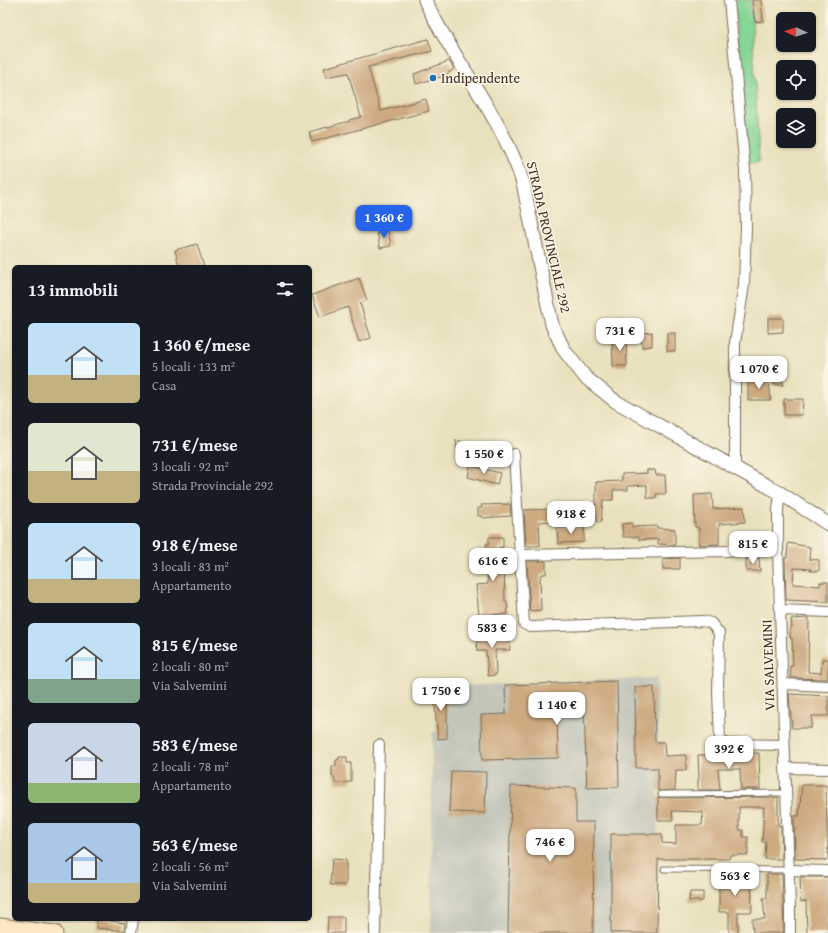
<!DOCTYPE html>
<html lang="it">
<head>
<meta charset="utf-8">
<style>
	body { margin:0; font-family:"Gentium Book Plus",serif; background:#20242c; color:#f1f3f6; height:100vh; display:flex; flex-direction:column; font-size:15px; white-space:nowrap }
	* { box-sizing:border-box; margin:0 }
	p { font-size:13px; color:#9ea1a6 }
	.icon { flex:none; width:22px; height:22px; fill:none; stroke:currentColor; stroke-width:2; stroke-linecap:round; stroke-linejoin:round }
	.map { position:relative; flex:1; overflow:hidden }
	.drawer { position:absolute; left:12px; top:265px; width:300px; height:656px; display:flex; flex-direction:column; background:#171b24; border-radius:6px; box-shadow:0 1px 3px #0004 }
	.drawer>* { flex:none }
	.needle { width:26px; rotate:273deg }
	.controls { position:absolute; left:776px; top:12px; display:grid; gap:8px }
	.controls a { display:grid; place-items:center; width:40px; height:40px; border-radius:6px; background:#171b24; box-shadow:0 1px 3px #0004; font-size:20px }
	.price { position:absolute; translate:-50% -34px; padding:0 9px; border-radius:8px; background:#fff; color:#222; font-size:13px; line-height:26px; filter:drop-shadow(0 1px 2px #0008) }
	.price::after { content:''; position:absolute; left:50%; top:24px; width:12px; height:9px; margin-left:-6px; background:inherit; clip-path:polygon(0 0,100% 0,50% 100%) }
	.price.selected { background:#2563eb; color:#fff }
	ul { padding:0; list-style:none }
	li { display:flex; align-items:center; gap:12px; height:100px; padding:0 16px }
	li span { display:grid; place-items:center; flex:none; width:112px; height:80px; border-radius:6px; color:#555 }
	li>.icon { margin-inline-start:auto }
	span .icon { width:48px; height:48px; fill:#fffc; stroke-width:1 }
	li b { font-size:17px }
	h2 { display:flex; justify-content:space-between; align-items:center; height:48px; padding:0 16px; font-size:17px }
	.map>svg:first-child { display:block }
	.industrial { fill:#c3c6b9 }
	.green { fill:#86d696; stroke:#60805a }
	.building { fill:#cdaa80 }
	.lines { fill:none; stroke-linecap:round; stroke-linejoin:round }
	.service-casing { stroke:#786a56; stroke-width:7 }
	.minor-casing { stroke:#786a56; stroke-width:12 }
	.tertiary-casing { stroke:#786a56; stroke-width:15 }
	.secondary-casing { stroke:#786a56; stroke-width:17 }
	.service { stroke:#fff; stroke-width:5 }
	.minor { stroke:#fff; stroke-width:10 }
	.tertiary { stroke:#fff; stroke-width:13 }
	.secondary { stroke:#fae7c3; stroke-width:15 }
	.poi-dot { fill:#1f6fb2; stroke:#fcf5e5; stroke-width:1.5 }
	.labels { text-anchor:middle; stroke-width:3; stroke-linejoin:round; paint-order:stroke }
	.poi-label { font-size:14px; fill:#3b2a1e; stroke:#fcf5e5; text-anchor:start }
	.street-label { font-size:14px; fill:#3b2a1e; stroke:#fcf5e5 }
</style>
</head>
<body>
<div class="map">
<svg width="828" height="933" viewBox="0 0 828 933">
	<rect width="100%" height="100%" fill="#fcf5e5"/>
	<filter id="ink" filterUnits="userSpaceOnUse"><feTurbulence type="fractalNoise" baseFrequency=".025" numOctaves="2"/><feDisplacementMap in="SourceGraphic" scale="8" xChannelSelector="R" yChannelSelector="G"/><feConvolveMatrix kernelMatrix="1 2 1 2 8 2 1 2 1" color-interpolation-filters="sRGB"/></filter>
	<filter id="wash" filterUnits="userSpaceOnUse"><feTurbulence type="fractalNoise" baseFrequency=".012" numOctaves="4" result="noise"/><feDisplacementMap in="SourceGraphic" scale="16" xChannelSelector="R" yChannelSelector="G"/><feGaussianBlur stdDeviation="0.9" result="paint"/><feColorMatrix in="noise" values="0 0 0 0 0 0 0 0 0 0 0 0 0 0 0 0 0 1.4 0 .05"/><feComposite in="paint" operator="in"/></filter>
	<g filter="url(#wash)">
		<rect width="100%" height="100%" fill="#e9e1bd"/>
		<path class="industrial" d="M657,678l1,92 -1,163h-226l1,-201h5l-4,-45z"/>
		<path class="green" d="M734,0h17l8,162 -11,1z"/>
		<g id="blocks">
			<g class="building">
				<path d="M752,0h9l2,21 -8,1z"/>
				<path d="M428,39l4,12 -64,16 13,44 45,-12 3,12 -117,31 -3,-10 41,-11 -1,-1 12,-3 -13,-44 -22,4 -2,-9z"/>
				<path d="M449,61l5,8 -10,7 -28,8 -2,-10z"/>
				<path d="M388,230l3,16 -11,2 -3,-16z"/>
				<path d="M197,244l7,23h-25l-4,-17z"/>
				<path d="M359,278l8,22 -7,3 11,35 -12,4 -11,-35 -28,10 -8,-22z"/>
				<path d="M768,318h15v14l-15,1z"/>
				<path d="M652,332v14l-10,1 -1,-14z"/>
				<rect x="667" y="333" width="8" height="18"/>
				<path d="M612,339h14l1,27h-14z"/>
				<rect x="774" y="376" width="9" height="9"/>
				<path d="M769,380l2,20h-23v-19z"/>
				<path d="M784,399h19l-1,16h-18z"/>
				<path d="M456,440l17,5 -2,8 -14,-4z"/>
				<path d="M470,466l30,7 -3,12 -29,-8z"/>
				<path d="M647,470h8l1,5h9l1,19h-10v4h-9v-13l-19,1v4h-15v10h-10l-2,22h-4l-1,-10h-6l1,-8 5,1v-23l26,-1v-7l25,-1z"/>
				<path d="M712,494l1,15 31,-2 1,15 -26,2v20l-20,1v-17l-4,-1 -1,-32z"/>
				<path d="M510,504l1,12 -29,2v-2h-4v-8h4l-1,-3z"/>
				<path d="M553,509l1,12 -15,1 1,24h-14l-2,-36z"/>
				<path d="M632,523v4l25,-1v2l18,1v16l-17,-1v-5l-19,1v-3h-16l-1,-13z"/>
				<path d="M584,527v15l-26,1 -1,-15z"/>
				<path d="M489,537h14v10l-5,1 1,11h5l1,43h2l1,12 -29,1 -3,-30 12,-1 -2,-40h3z"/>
				<path d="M788,543l22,4 -1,12 10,1v11h-9l1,-2 -17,-1 -1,16 27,2v-4h8v20l-42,-2 -1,-42h2z"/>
				<path d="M680,558v11h-17v-10z"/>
				<path d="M759,558l1,13h-14v-12z"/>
				<path d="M527,561h19v13h-5l-1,5 1,31 -11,1z"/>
				<path d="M809,618l-1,54 13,1 1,-14h6v20l-37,-1 -1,-12h3l-1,-28h-2v-11h2l-1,-8z"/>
				<path d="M476,633h6v3l27,-1 1,15h-15l1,25 -8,1 -2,-25h-9z"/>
				<path d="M617,681l2,106 -32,1 -3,-79 -27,1 1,48 -76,2 -1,-45 25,-1 -1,-29z"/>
				<path d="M635,687h19l1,55h9l1,14 21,-1v15h-10l-1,20 -17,1v-23h-22z"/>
				<path d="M433,688l14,2v48l-9,1z"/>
				<path d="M789,694l39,2v20h-16l-1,12h-19z"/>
				<path d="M759,753l1,36h-19l-1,-20h-22l2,21h-22v-11l1,-1 -1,-23z"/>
				<path d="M339,757h8v6h4v19l-16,1 -1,-7h-2v-10h4v-6h2z"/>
				<path d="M451,771l35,1 -1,41 -36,-1z"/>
				<path d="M802,785h24l2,75 -33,-1 -1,-43h5z"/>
				<path d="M511,786l65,2v34h18l-1,111h-85z"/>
				<path d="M658,797l17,1 103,-1v28l3,1 1,33h-17l1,-17h-4l2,-35h-25v23h4v7h5v18h-18l-1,4h-71l-1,74h-46v-99h51v9l14,1v-19h26l1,-13 -31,-1 1,9h-15z"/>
				<path d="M332,859l14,1v25h-16z"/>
				<path d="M751,874l1,38h-14v21h-9v-21h-10v-37z"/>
				<path d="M767,874h15l2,59h-31l-1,-14h13l-2,-21h4z"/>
				<path d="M800,877h28v56h-21l-1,-32 -5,1z"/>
				<path d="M690,892h13v9h-14z"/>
				<path d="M328,917h16v16h-17z"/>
				<path d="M97,919h13v2l15,2 -1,8 -27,-3z"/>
			</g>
		</g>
	</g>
	<g filter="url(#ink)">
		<use href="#blocks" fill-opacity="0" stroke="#786a56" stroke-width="1"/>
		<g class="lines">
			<defs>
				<g id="service">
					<path d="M661,794l125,-1"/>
					<path d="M664,869l125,1"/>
				</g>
				<g id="minor">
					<path d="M729,0l16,170 1,57 -2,58 -9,58v124"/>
					<path d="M514,454l10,170 6,3 172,-6 9,2 8,10 -1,59 2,48 7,4 57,1"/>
					<path d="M780,493l-2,17v40l12,358v25"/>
					<path d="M519,555l259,-5"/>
					<path d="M780,610l48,2"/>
					<path d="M783,684l45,2"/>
					<path d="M785,768l43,1"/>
					<path d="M789,870l39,1"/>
					<path d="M131,933l2,-14"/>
					<path d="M375,933l4,-188"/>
				</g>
				<path id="tertiary" d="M425,0c29,63 77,116 98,183l29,142 12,25 21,27 30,24 165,92 48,31"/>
				<path id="secondary" d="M0,926l55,7"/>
			</defs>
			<use href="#service" class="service-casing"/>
			<use href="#minor" class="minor-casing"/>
			<use href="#tertiary" class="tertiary-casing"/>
			<use href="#secondary" class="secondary-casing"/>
			<use href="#service" class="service"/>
			<use href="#minor" class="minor"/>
			<use href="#tertiary" class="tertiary"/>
			<use href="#secondary" class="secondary"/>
		</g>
	</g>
	<circle class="poi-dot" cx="433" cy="78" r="4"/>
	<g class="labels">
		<g class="poi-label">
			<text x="441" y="83">Indipendente</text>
		</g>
		<g class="street-label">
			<text transform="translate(549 237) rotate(77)" y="5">STRADA PROVINCIALE 292</text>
			<text transform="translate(768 665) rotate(-92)" y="5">VIA SALVEMINI</text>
		</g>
	</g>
</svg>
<div class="controls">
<a><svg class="needle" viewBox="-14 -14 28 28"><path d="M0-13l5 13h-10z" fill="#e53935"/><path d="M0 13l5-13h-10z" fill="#9ea1a6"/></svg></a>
<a><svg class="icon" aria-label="locate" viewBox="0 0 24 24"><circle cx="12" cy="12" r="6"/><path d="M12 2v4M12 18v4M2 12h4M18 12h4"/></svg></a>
<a><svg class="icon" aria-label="layers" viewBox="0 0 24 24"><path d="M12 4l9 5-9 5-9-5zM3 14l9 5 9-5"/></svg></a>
</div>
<b class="price selected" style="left:384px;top:239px">1 360 €</b>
<b class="price" style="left:620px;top:352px">731 €</b>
<b class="price" style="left:759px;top:390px">1 070 €</b>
<b class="price" style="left:484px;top:475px">1 550 €</b>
<b class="price" style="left:571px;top:535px">918 €</b>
<b class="price" style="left:753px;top:565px">815 €</b>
<b class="price" style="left:493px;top:582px">616 €</b>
<b class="price" style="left:492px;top:649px">583 €</b>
<b class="price" style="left:441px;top:712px">1 750 €</b>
<b class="price" style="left:557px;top:726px">1 140 €</b>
<b class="price" style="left:729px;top:770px">392 €</b>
<b class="price" style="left:550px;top:863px">746 €</b>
<b class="price" style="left:735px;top:897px">563 €</b>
<section class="drawer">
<h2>13 immobili<svg class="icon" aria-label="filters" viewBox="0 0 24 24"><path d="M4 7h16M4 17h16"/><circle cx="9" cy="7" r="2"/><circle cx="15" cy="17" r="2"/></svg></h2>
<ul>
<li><span style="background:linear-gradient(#bfe0f5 65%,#c2b280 0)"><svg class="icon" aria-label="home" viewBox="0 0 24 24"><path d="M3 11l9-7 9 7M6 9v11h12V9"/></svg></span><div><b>1 360 €/mese</b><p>5 locali · 133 m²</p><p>Casa</p></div></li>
<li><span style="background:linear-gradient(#dfe7d0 60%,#c2b280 0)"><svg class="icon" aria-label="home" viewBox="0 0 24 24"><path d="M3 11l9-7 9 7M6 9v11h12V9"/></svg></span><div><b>731 €/mese</b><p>3 locali · 92 m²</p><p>Strada Provinciale 292</p></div></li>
<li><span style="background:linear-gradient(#bfe0f5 70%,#c2b280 0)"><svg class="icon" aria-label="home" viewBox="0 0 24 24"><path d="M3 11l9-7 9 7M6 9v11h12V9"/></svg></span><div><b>918 €/mese</b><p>3 locali · 83 m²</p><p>Appartamento</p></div></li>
<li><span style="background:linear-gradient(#bfe0f5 70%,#7fa58c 0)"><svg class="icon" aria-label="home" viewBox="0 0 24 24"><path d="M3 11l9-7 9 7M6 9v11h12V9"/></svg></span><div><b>815 €/mese</b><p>2 locali · 80 m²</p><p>Via Salvemini</p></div></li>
<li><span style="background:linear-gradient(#c9d6e8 75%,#8fb573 0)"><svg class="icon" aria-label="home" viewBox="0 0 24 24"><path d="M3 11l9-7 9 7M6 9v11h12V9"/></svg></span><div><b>583 €/mese</b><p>2 locali · 78 m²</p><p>Appartamento</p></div></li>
<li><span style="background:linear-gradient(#a9c7e8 75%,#c2b280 0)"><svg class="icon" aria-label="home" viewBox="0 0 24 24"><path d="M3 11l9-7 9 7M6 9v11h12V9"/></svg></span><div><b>563 €/mese</b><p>2 locali · 56 m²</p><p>Via Salvemini</p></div></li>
</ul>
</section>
</div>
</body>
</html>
